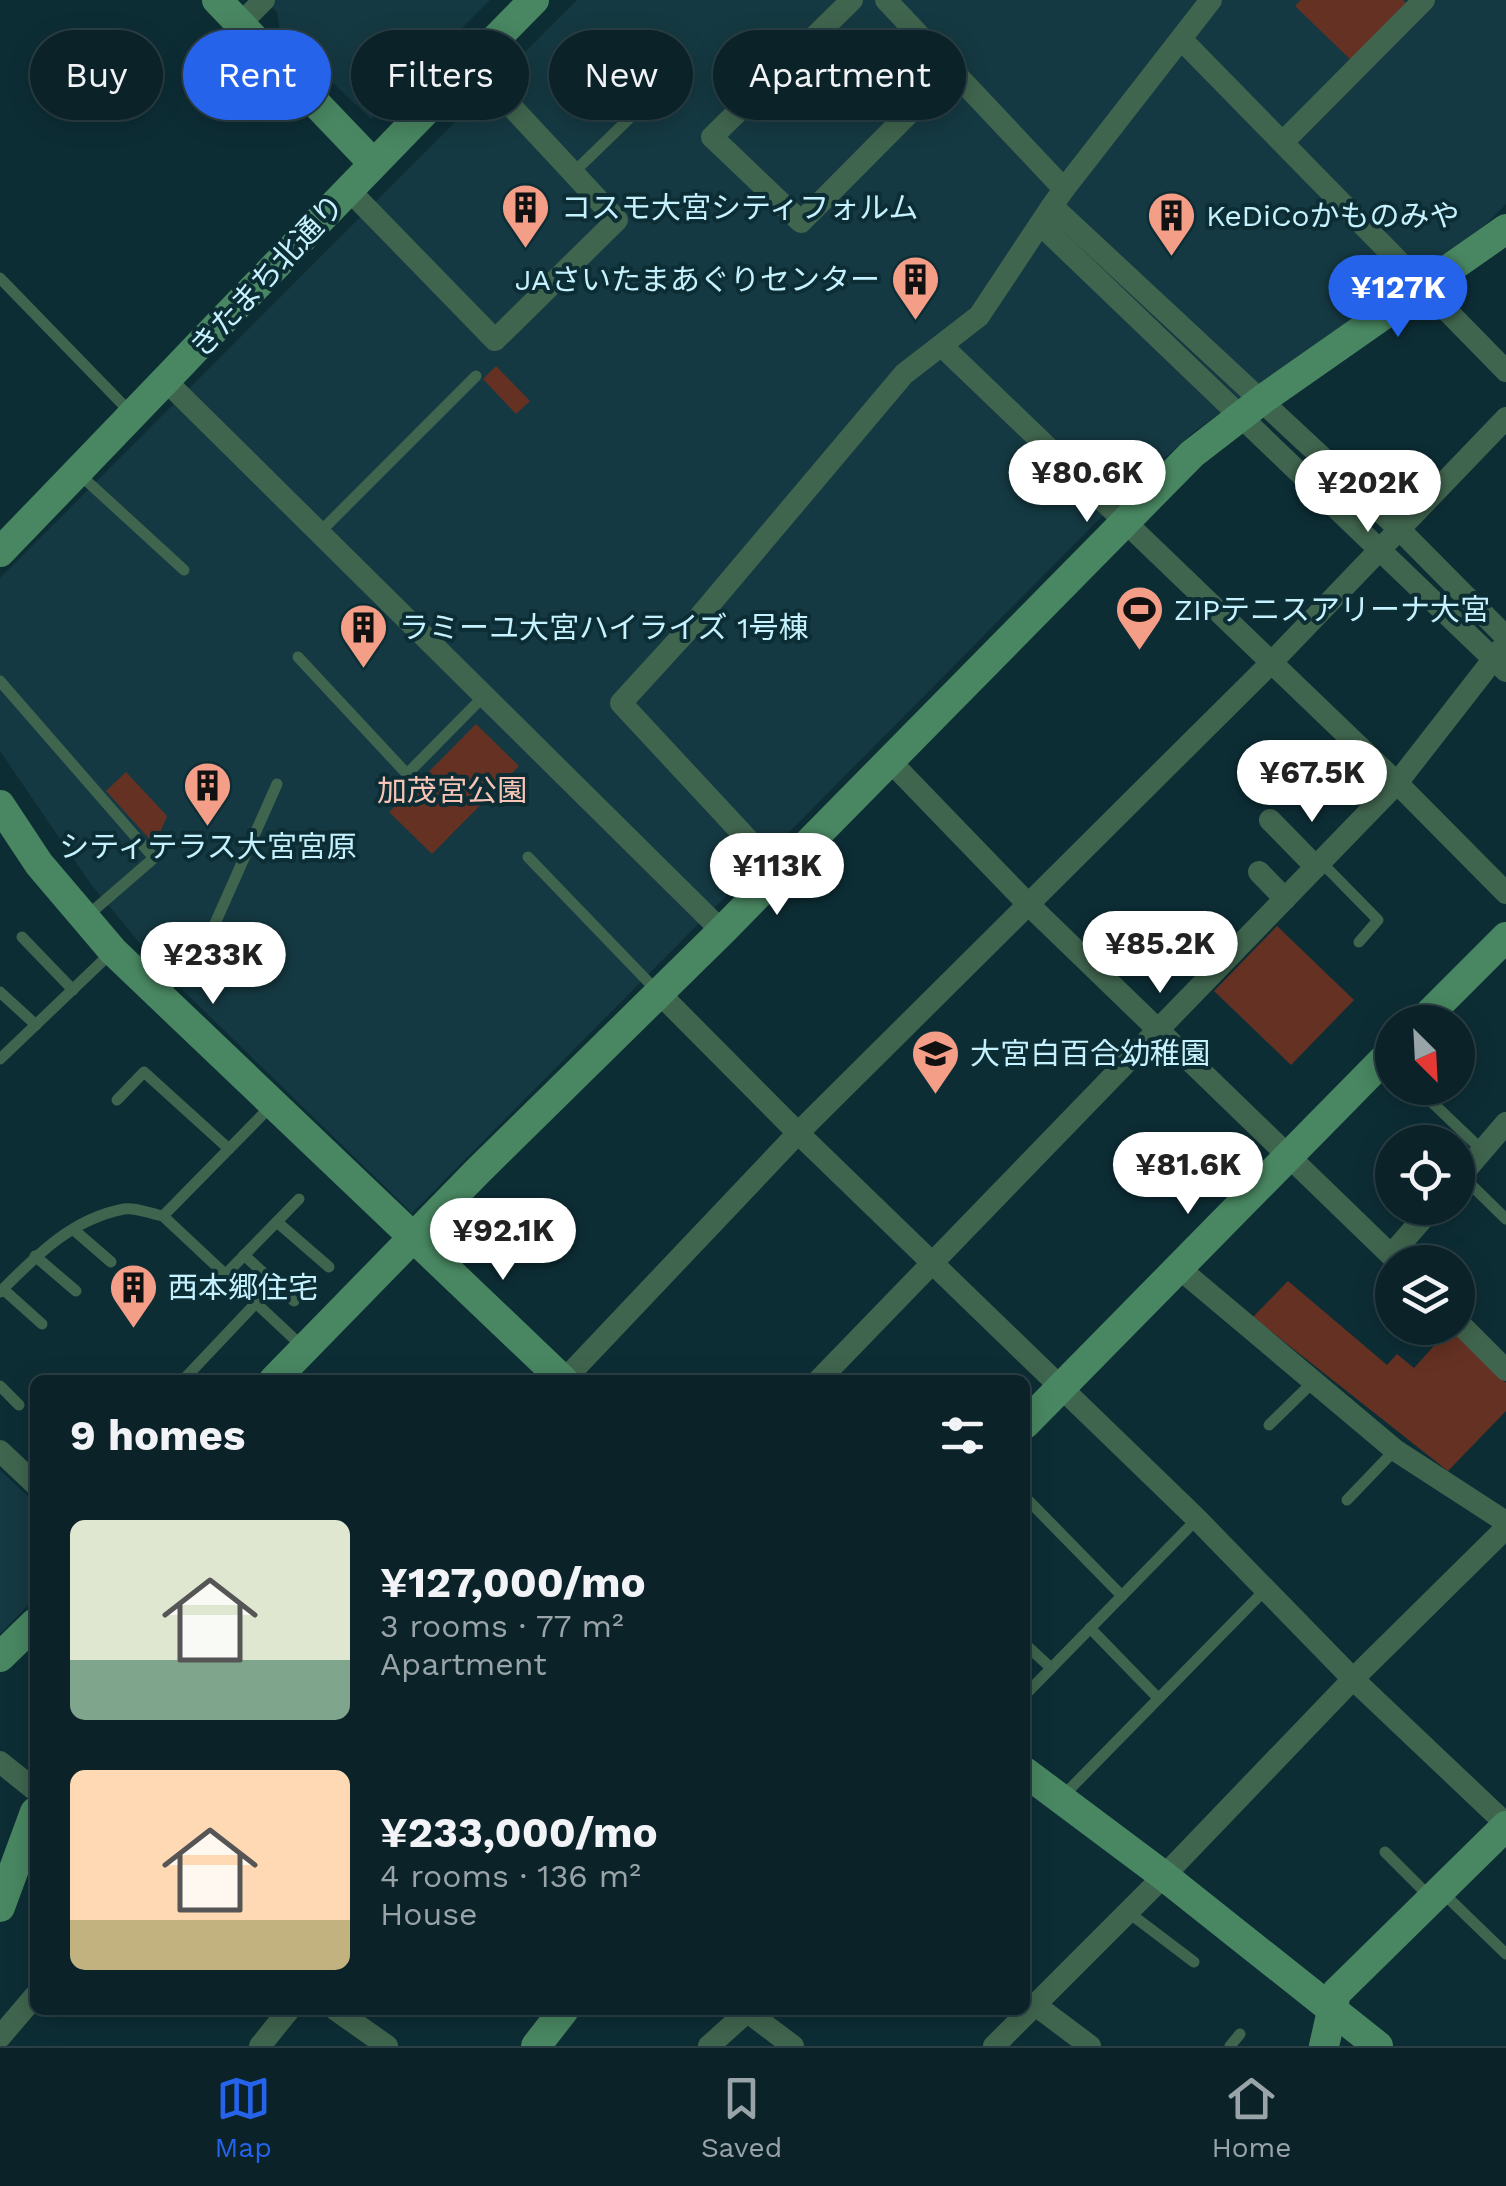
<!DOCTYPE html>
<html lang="en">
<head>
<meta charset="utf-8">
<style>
	body { margin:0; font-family:"Work Sans","Noto Sans JP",sans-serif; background:#182f34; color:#f1f3f6; height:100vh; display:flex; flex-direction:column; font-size:38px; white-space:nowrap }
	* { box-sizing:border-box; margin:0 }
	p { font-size:32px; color:#99a4a8 }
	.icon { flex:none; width:55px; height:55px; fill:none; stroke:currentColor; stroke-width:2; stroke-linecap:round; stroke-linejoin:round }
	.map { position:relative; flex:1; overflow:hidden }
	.sheet { position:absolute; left:30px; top:1375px; width:1000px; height:640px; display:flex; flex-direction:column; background:#0a2228; border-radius:15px; box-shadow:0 5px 25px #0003,0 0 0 2px #2a3f45 }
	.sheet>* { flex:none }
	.banner { position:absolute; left:30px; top:30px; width:1000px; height:90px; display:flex; gap:20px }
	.needle { width:65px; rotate:156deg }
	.controls { position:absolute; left:1375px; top:1005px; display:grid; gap:20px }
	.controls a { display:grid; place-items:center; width:100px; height:100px; border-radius:50%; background:#0a2228; box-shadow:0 5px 25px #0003,0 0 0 2px #2a3f45; font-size:50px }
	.price { position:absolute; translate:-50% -85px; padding:0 22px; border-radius:35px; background:#fff; color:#222; font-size:32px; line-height:65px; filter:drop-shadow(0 2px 5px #0008) }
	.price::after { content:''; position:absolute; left:50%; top:60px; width:30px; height:22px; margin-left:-15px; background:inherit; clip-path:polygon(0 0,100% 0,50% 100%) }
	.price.active { background:#2563eb; color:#fff }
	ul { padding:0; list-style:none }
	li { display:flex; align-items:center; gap:30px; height:250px; padding:0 40px }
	li span { display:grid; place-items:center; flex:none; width:280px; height:200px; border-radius:15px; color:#555 }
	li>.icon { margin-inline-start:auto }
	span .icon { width:120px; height:120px; fill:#fffc; stroke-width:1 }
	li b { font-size:42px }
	h2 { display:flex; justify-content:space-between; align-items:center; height:120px; padding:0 40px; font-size:42px }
	.chip { padding:0 35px; border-radius:45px; background:#0a2228; box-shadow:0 5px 25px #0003,0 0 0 2px #2a3f45; font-size:35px; line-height:90px }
	.chip.active { background:#2563eb; color:#fff }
	.dock { display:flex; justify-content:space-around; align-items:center; height:140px; border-top:2px solid #2a3f45; background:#0a2228; font-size:28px; color:#99a4a8 }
	.dock a { display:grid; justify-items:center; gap:5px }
	.dock .active { color:#2563eb }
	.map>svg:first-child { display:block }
	.built { fill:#153942 }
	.green { fill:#653123 }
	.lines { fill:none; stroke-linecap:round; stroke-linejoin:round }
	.lane { stroke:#40654e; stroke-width:11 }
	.street { stroke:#40654e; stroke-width:22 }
	.secondary { stroke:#498762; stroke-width:30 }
	.labels { text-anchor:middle; stroke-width:8; stroke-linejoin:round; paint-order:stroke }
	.poi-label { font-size:30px; fill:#c5f2fe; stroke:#0d2d35; text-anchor:start }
	.street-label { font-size:30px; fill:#c5f2fe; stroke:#0d2d35 }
	.park-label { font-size:30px; fill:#f8c4b5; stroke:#0d2d35 }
</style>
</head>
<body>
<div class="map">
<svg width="1506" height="2046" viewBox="0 0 1506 2046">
	<rect width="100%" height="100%" fill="#0d2d35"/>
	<g class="built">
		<path d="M264,0h226l-119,119 -91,-86 -3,-21z"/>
		<path d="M577,0h929v204l-20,20 -291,207 -70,62 -713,720 -250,-243 -72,-87 -90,-132v-173z"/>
		<path d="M0,1470l35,33v95l-35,36z"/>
	</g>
	<g class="green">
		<path d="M1301,0h102l5,5 -55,57 -58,-56z"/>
		<path d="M496,366l34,35 -14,13 -33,-35z"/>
		<path d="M476,724l43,42 -87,88 -43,-42z"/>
		<path d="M126,772l41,44 -12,29 -49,-54z"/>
		<path d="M1277,926l77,74 -63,65 -77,-74z"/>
		<path d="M1288,1281l99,84 10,-11 17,14 36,-40 56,55v28l-58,60 -195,-154z"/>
	</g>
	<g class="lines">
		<g class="lane">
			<path d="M573,173l67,-65"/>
			<path d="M0,278l133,137"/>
			<path d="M77,472l107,98"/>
			<path d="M319,533l157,-157"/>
			<path d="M298,657l109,117 76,-77"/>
			<path d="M0,681l154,177 -67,58"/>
			<path d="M528,857l128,133"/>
			<path d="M1321,862l57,58 -19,22"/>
			<path d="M22,937l51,53"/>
			<path d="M0,992l36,33"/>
			<path d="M161,993l44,-47 72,-162"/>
			<path d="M0,1059l113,-108"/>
			<path d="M1417,1088l65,62"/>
			<path d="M117,1100l27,-28 85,77"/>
			<path d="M272,1105l-109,111 142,133"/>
			<path d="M1461,1175l45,44"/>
			<path d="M277,1222l52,45"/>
			<path d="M74,1230l37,32"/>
			<path d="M244,1255l50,46"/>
			<path d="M35,1256l41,35"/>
			<path d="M225,1275l74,-76"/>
			<path d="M3,1289l39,35"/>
			<path d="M0,1292c36,-36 71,-73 124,-83 12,-2 27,5 39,7"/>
			<path d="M190,1380l-4,-3 70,-74"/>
			<path d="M0,1386l19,19"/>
			<path d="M1269,1425l45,-44"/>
			<path d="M1025,1497l97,99"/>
			<path d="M1347,1500l48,-50"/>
			<path d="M1090,1628l68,70"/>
			<path d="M1025,1644l26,24"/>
			<path d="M1025,1695l172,-176"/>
			<path d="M1061,1798l205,-209"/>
			<path d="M1385,1852l46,46"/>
			<path d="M1442,1892l64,62"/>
			<path d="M1128,1912l66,50"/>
			<path d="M1230,2046l10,-12"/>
		</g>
		<g class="street">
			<path d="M852,0l-140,137 89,85 151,-152"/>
			<path d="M886,0l178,189 -12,17 346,322 108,109"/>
			<path d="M241,23l23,-23"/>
			<path d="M1181,39l325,332"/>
			<path d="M1283,142l141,-142"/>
			<path d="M348,189l147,151 122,-120 -146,-157"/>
			<path d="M1064,189l147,-189"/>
			<path d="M1040,224l466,447"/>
			<path d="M943,347l454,436 109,110"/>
			<path d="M167,382l555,549"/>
			<path d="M889,760l138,143 371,359"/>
			<path d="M1270,820l46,47"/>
			<path d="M1259,872l26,27"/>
			<path d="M779,873l-158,-170 74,-81 209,-248 75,-58 73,-110"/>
			<path d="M659,993l139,140 399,386 156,160 153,145"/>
			<path d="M1458,1179l48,-56"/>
			<path d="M1391,1255l41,-47"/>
			<path d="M1180,1269l215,181 111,72"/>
			<path d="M1458,1322l48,48"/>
			<path d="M564,1380l234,-247 473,-470 235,-245"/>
			<path d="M819,1380l578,-597 109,-140"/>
			<path d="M0,1451l35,33"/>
			<path d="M0,1762l35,28"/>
			<path d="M1034,2004l56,42"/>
			<path d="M336,2010l51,36"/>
			<path d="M745,2010l48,36"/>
			<path d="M0,2037l35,-41"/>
			<path d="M260,2046l29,-36"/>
			<path d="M709,2046l40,-36"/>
			<path d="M994,2046l170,-170 189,-197 153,-151"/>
		</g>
		<g class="secondary">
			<path d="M217,0l156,163"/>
			<path d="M0,552c178,-184 354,-370 534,-552"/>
			<path d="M0,805l39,59 74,87 450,429"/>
			<path d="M1421,1022l85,-85"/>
			<path d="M274,1380l204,-209 244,-240 470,-477 71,-55 243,-170"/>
			<path d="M1025,1424l367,-373"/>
			<path d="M0,1657l35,-34"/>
			<path d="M1025,1772l139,104 214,170"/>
			<path d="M0,1907l35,-95"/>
			<path d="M536,2046l28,-36"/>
			<path d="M1324,2046l12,-53 170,-167"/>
		</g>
	</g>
	<defs>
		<symbol id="building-pin" viewBox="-11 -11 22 30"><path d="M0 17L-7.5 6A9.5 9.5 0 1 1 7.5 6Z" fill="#f49e87" stroke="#0d2d35"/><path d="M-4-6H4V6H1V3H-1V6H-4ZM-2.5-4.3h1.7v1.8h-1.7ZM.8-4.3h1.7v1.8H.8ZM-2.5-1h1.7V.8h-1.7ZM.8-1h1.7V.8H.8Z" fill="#111"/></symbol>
		<symbol id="stadium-pin" viewBox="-11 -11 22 30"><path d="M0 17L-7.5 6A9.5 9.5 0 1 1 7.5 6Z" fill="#f49e87" stroke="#0d2d35"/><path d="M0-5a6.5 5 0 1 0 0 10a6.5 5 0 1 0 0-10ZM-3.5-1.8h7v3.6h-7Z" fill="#111"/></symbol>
		<symbol id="school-pin" viewBox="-11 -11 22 30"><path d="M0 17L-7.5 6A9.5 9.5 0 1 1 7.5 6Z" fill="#f49e87" stroke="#0d2d35"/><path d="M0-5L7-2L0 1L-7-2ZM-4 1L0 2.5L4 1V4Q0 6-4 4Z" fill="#111"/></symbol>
	</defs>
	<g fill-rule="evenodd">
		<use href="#building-pin" x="498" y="180" width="55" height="75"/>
		<use href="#building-pin" x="1144" y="188" width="55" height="75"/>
		<use href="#building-pin" x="888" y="252" width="55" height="75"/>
		<use href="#stadium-pin" x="1112" y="582" width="55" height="75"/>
		<use href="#building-pin" x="336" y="600" width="55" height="75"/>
		<use href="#building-pin" x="180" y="758" width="55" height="75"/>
		<use href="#school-pin" x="908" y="1026" width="55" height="75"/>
		<use href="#building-pin" x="106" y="1260" width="55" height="75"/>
	</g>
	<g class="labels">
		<g class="poi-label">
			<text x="561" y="218">コスモ大宮シティフォルム</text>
			<text x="1206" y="226">KeDiCoかものみや</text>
			<text x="880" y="290" text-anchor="end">JAさいたまあぐりセンター</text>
			<text x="1174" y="620">ZIPテニスアリーナ大宮</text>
			<text x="399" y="638">ラミーユ大宮ハイライズ 1号棟</text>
			<text x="208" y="857" text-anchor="middle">シティテラス大宮宮原</text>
			<text x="970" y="1064">大宮白百合幼稚園</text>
			<text x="168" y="1298">西本郷住宅</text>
		</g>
		<g class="street-label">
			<text transform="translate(267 276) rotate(-47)" y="10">きたまち北通り</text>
		</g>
		<g class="park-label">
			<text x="452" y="801">加茂宮公園</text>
		</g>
	</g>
</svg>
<div class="controls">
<a><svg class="needle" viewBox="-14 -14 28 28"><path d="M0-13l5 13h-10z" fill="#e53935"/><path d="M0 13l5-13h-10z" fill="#99a4a8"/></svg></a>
<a><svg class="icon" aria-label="locate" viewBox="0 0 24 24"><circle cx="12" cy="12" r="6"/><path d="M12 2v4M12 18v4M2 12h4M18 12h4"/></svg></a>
<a><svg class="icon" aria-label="layers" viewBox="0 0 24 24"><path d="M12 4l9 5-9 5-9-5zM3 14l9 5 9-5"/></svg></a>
</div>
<b class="price active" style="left:1398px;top:340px">¥127K</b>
<b class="price" style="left:1087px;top:525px">¥80.6K</b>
<b class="price" style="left:1368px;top:535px">¥202K</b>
<b class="price" style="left:1312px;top:825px">¥67.5K</b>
<b class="price" style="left:777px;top:918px">¥113K</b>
<b class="price" style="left:1160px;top:996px">¥85.2K</b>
<b class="price" style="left:213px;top:1007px">¥233K</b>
<b class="price" style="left:1188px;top:1217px">¥81.6K</b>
<b class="price" style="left:503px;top:1283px">¥92.1K</b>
<div class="banner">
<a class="chip">Buy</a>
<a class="chip active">Rent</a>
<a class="chip">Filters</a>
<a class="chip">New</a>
<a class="chip">Apartment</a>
</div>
<section class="sheet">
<h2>9 homes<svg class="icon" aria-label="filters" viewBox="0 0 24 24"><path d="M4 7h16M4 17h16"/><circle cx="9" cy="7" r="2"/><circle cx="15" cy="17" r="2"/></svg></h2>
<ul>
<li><span style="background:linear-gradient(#dfe7d0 70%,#7fa58c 0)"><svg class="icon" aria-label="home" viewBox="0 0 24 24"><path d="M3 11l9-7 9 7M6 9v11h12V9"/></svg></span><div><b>¥127,000/mo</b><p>3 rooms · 77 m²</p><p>Apartment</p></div></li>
<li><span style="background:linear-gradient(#ffd9b3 75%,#c2b280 0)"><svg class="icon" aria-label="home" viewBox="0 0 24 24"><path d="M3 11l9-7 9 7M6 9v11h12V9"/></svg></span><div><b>¥233,000/mo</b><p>4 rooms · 136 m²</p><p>House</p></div></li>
</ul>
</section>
</div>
<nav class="dock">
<a class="active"><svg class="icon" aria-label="map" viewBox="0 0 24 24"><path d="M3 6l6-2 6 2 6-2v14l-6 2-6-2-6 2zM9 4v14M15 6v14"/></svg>Map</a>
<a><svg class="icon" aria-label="saved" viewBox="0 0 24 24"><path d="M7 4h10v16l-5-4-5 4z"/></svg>Saved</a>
<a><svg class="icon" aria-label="home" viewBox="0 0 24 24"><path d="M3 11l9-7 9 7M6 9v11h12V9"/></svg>Home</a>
</nav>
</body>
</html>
